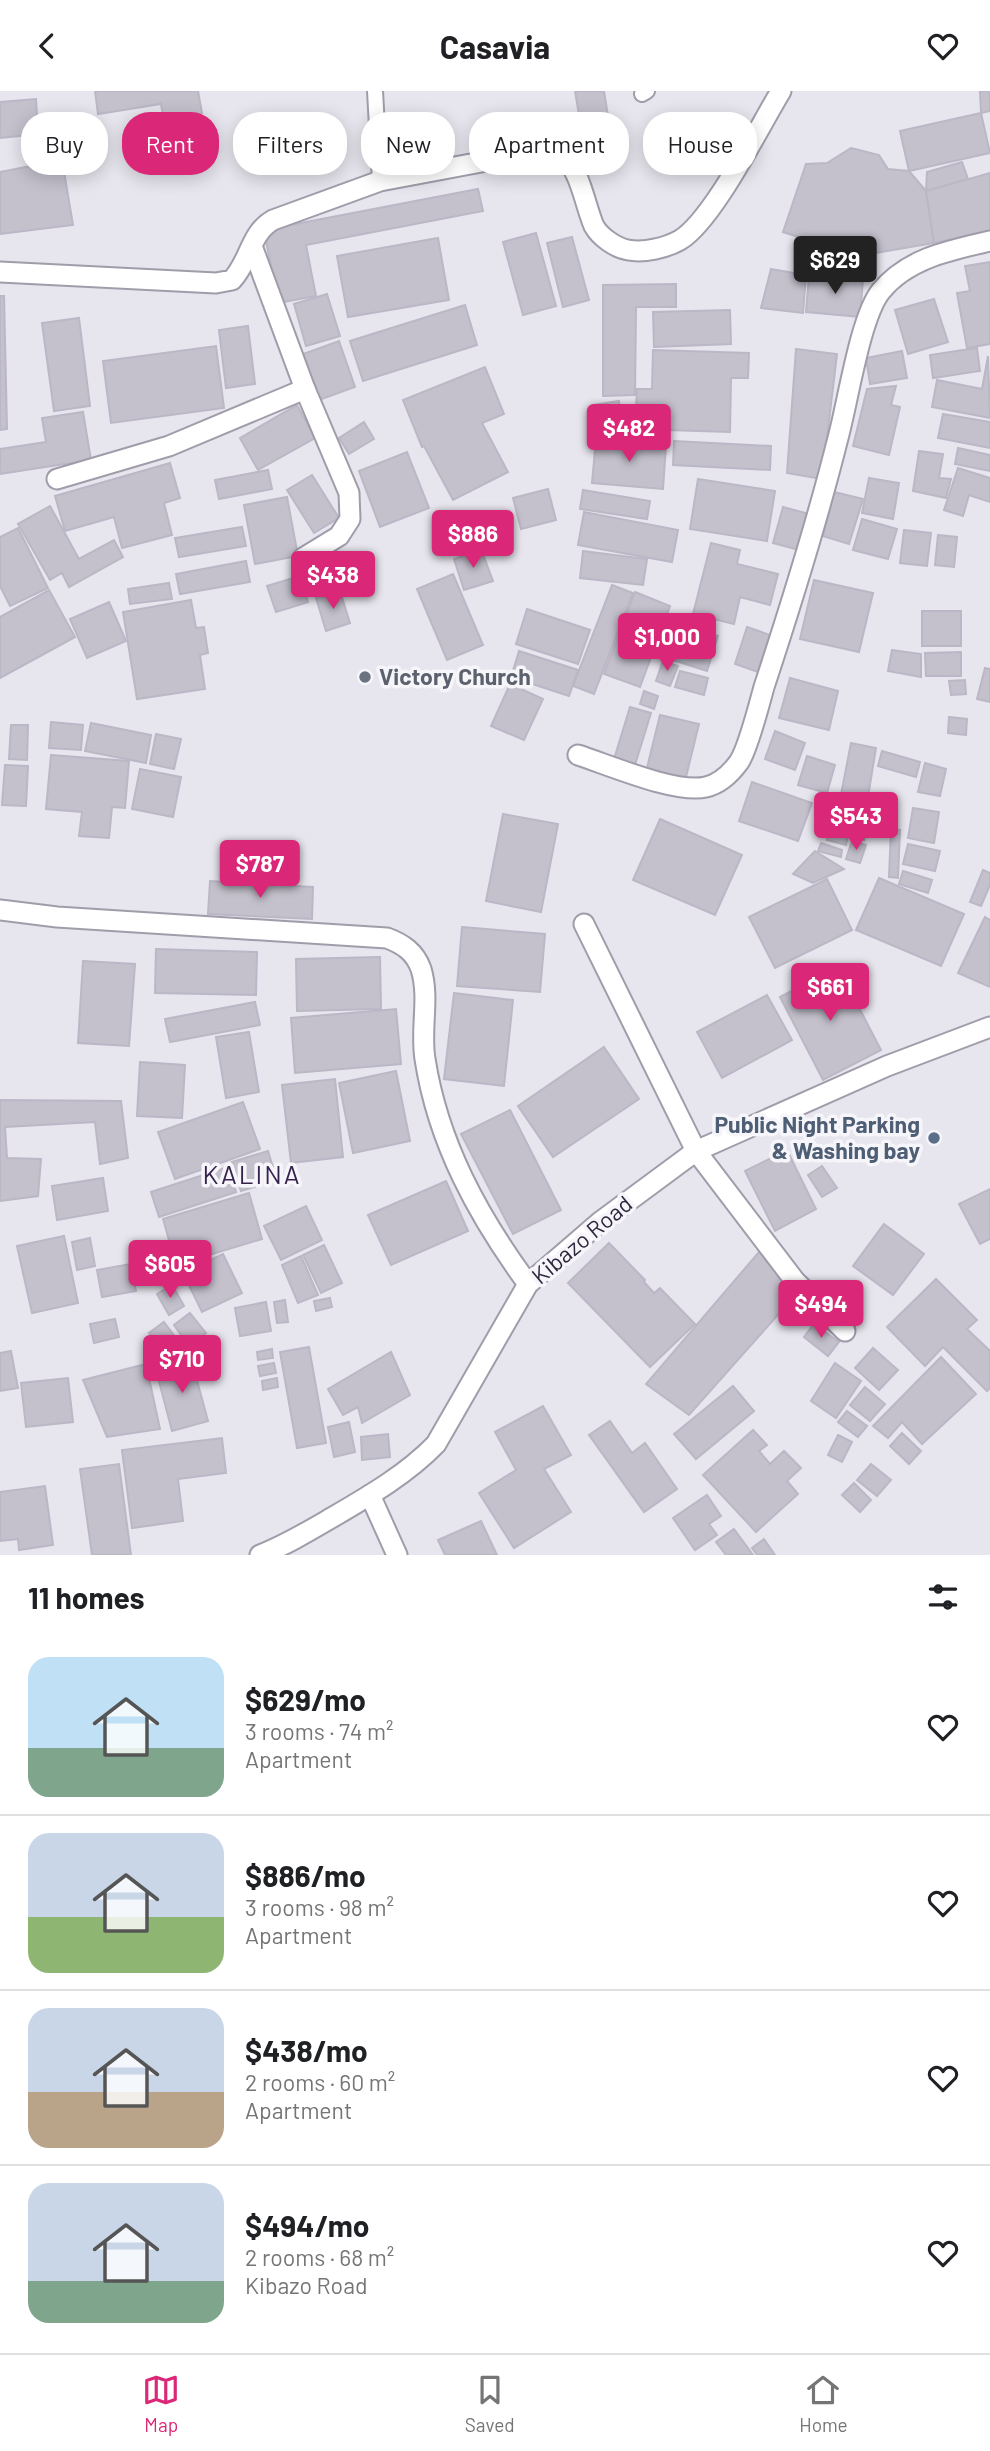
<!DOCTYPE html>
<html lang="en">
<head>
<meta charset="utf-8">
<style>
	body { margin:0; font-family:Barlow,sans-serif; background:#f6f6f6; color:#202124; height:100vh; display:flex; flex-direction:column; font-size:26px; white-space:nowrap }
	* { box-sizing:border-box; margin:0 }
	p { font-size:23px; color:#757577 }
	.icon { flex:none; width:38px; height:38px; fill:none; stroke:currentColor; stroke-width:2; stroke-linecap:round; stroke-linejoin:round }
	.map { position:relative; height:1464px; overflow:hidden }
	.drawer { display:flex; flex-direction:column; background:#fff; flex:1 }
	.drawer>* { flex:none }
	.banner { position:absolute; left:21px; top:21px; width:948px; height:63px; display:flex; gap:14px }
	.price { position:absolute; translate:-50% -60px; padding:0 16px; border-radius:7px; background:#db2777; color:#fff; font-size:23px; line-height:46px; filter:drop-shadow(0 2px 4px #0008) }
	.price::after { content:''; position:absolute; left:50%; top:42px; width:21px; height:16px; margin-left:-10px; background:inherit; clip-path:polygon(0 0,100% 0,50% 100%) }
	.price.current { background:#222; color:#fff }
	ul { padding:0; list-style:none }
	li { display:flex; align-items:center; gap:21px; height:175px; padding:0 28px }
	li+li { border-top:2px solid #e0e0e0 }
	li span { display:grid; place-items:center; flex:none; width:196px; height:140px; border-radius:21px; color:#555 }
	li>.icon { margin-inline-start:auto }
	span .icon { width:84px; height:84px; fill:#fffc; stroke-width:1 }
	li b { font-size:30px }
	h2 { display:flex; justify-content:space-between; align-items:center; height:84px; padding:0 28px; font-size:30px }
	.tag { padding:0 24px; border-radius:28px; background:#fff; box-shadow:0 4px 18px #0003; font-size:24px; line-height:63px }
	.tag.current { background:#db2777; color:#fff }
	header { display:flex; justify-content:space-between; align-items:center; height:91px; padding:0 28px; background:#fff; font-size:32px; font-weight:700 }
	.tabs { display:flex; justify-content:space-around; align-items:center; height:98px; border-top:2px solid #e0e0e0; background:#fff; font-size:19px; color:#757577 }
	.tabs a { display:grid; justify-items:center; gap:4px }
	.tabs .current { color:#db2777 }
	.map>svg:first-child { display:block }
	.building { fill:#c4c1cd; stroke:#bbb7c6; stroke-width:2 }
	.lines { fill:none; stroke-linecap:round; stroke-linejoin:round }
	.service-casing { stroke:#a19caa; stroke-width:18 }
	.minor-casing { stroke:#a19caa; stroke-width:23 }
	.service { stroke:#fff; stroke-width:14 }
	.minor { stroke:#fff; stroke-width:19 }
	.worship-dot { fill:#6b7280; stroke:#f6f5f9; stroke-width:2.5 }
	.service-dot { fill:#5c6f8a; stroke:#f6f5f9; stroke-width:2.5 }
	.labels { text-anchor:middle; stroke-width:7; stroke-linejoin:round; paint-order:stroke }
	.worship-label { font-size:23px; font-weight:bold; fill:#5b616d; stroke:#f6f5f9; text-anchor:start }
	.service-label { font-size:23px; font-weight:bold; fill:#4e5e75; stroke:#f6f5f9; text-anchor:end }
	.street-label { font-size:23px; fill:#2f253d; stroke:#f6f5f9 }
	.quarter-label { font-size:26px; letter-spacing:2px; fill:#36234d; stroke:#f6f5f9 }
</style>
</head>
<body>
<header><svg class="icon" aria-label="back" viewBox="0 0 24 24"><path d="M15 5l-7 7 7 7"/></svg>Casavia<svg class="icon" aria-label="heart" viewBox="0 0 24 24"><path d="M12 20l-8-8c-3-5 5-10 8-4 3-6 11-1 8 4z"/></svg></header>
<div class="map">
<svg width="990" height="1464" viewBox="0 0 990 1464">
	<rect width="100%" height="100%" fill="#e7e5ed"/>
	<g class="building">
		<path d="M95,0h103l4,22 -38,8 -3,-17 -63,10z"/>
		<path d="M575,0h29l7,44 -28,4z"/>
		<path d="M980,0h10v20l-9,2z"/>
		<path d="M36,8l2,35 -38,4v-36z"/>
		<path d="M981,22l9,40 -81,18 -9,-40z"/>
		<path d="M851,57l28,7 9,14 21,2 17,20 8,52 -76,13 -75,-24 23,-68 21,-1z"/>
		<path d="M62,69l11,65 -73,9v-62z"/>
		<path d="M962,71l6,17 -42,12 1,-19z"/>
		<path d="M990,82v58l-56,12 -8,-52z"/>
		<path d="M478,98l5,22 -177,34 10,51 -38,7 -14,-73z"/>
		<path d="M536,142l20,73 -33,9 -20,-73z"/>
		<path d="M572,146l17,63 -26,7 -16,-64z"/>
		<path d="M438,147l11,62 -101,17 -11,-61z"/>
		<path d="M990,171v82l-23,4 -10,-55 13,-2 -5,-25z"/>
		<path d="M771,178l35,6 -3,38 -42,-5z"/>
		<path d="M809,184l54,4 -3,38 -54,-5z"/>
		<path d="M676,193v23h-40l-1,88 -32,1v-111z"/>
		<path d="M327,203l13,42 -34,10 -12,-42z"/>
		<path d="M0,205h4l3,133 -7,1z"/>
		<path d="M934,208l14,43 -40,12 -13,-44z"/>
		<path d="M465,214l12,40 -114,36 -13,-40z"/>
		<path d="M730,219l1,34 -77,3 -1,-35z"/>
		<path d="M79,227l11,88 -36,5 -12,-88z"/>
		<path d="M248,235l7,58 -29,4 -7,-58z"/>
		<path d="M339,250l16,46 -36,13 -16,-46z"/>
		<path d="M216,255l8,62 -113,15 -8,-62z"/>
		<path d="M977,257l3,23 -47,7 -3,-23z"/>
		<path d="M796,258l41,5 -15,125 -35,-6z"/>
		<path d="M653,259l96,3 -1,25h-17l-1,54 -95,-3 2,-40h15z"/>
		<path d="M902,260l5,27 -37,6 -4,-26z"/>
		<path d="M988,265l2,62 -58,-11 5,-27 45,9z"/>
		<path d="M485,276l19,47 -22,9 26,49 -55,28 -29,-54 -2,1 -19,-47z"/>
		<path d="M896,295l-5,19 9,2 -11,48 -36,-9 14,-57z"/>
		<path d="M619,310l5,36 -26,1 -5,-33z"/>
		<path d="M297,314l18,33 -57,32 -18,-32z"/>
		<path d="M83,321l8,48 -91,14v-25l46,-7 -4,-24z"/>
		<path d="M943,323l47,8v26l-52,-10z"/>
		<path d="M364,331l10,17 -25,15 -10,-16z"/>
		<path d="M596,348l70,6 -3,44 -71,-6z"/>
		<path d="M674,350l97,5 -1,24 -97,-5z"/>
		<path d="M958,357l32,7v16l-35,-7z"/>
		<path d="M919,360l24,3 -4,24 12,1 -5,19 -33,-7z"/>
		<path d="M407,361l22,56 -49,19 -21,-56z"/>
		<path d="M170,372l10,35 -16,5 8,32 -50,13 -8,-31 -49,14 -10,-35z"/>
		<path d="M958,377l32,10v24l-21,-7 -6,21 -19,-6z"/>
		<path d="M268,379l4,19 -53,10 -4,-19z"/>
		<path d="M312,384l27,43 -25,15 -27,-43z"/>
		<path d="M869,387l30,5 -6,36 -31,-6z"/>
		<path d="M698,388l77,12 -8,50 -77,-12z"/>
		<path d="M548,398l8,31 -35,9 -8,-31z"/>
		<path d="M583,399l67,11 -3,18 -67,-10z"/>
		<path d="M834,401l29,7 -14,45 -26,-8z"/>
		<path d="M287,406l11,59 -43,8 -11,-59z"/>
		<path d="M50,415l29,53 35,-19 9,17 -54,30 -7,-14 -12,7 -32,-56z"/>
		<path d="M783,416l26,7 -10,36 -26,-7z"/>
		<path d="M584,421l94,18 -6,32 -94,-17z"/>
		<path d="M862,428l35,10 -9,30 -35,-9z"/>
		<path d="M242,436l4,19 -67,11 -4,-19z"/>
		<path d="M18,437l30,60 -38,18 -10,-20v-49z"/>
		<path d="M904,439l27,3 -4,33 -27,-3z"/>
		<path d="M938,444l19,2 -3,30 -19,-2z"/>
		<path d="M711,452l29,7 -3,14 41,10 -8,31 -30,-8 -6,27 -41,-10z"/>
		<path d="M481,458l12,32 -29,9 -10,-31z"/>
		<path d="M583,460l64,8 -4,26 -63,-7z"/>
		<path d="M246,470l4,21 -70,12 -4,-20z"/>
		<path d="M453,483l30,71 -36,15 -30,-71z"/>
		<path d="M300,485l8,26 -32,10 -9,-26z"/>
		<path d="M814,489l59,13 -14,59 -59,-13z"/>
		<path d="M169,492l3,16 -42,5 -2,-15z"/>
		<path d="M612,494l21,8 -39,101 -21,-8z"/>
		<path d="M49,499l26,47 -75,41v-61z"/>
		<path d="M340,500l10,32 -24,8 -10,-33z"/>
		<path d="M635,501l35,14 -30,81 -36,-13z"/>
		<path d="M191,509l5,28 8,-1 4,26 -8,2 5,34 -68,10 -14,-87z"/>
		<path d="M109,511l17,39 -39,17 -17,-39z"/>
		<path d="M527,518l63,21 -12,34 -62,-20z"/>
		<rect x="922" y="520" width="39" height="35"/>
		<path d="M685,534l33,11 -11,35 -34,-11z"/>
		<path d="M747,536l23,8 -12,37 -23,-8z"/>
		<path d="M892,559l29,4v23l-33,-6z"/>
		<path d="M519,560l59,19 -9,26 -58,-19z"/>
		<path d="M961,561v24h-35l-1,-23z"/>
		<path d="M663,570l15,5 -8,20 -14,-5z"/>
		<path d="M985,577l5,1v33l-13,-3z"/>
		<path d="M680,580l28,7 -4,17 -29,-8z"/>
		<path d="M790,587l48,13 -9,39 -50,-12z"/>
		<path d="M965,589l1,14 -15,1 -2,-14z"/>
		<path d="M510,593l33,15 -19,41 -33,-14z"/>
		<path d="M644,600l14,5 -4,13 -14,-5z"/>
		<path d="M630,616l21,6 -16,52 -21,-6z"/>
		<path d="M660,624l39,9 -14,57 -39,-9z"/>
		<path d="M949,626l18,2 -1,16 -18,-2z"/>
		<path d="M51,631l32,3 -2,25 -32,-2z"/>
		<path d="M91,632l60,12 -5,28 -61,-12z"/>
		<path d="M11,634h17l-1,35 -18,-1z"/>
		<path d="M775,640l30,12 -10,27 -30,-11z"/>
		<path d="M156,643l25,5 -7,30 -24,-5z"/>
		<path d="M851,652l25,5 -11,67 -27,-5z"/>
		<path d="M882,660l38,11 -4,15 -38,-11z"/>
		<path d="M51,664l78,6 -4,47 -13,-1 -3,31 -30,-2 3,-24 -36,-3z"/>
		<path d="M807,665l28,9 -8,28 -29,-8z"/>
		<path d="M925,672l21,6 -6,27 -22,-4z"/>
		<path d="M5,674l23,1 -2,40 -24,-1z"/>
		<path d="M140,678l41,8 -8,40 -41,-8z"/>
		<path d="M752,691l60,21 -14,38 -59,-20z"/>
		<path d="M913,717l26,4 -5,31 -26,-5z"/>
		<path d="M503,723l55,10 -17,88 -55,-11z"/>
		<path d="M660,728l82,36 -27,60 -82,-35z"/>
		<path d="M831,731l19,4 -4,19 -19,-5z"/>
		<path d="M853,737l13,3 -2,9 -13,-3z"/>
		<path d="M891,738l9,1 -2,48 -9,-1z"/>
		<path d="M852,750l14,4 -6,18 -14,-4z"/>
		<path d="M821,752l21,7 -1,7 -23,-6z"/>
		<path d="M908,753l32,7 -5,20 -32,-7z"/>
		<path d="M815,760l29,18 -31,14 -20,-9z"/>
		<path d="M983,779l7,3v12l-9,21 -11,-4z"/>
		<path d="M903,780l29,9 -4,13 -29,-9z"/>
		<path d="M879,787l85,36 -23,52 -85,-36z"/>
		<path d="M827,788l25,51 -77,38 -26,-51z"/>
		<path d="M210,790l103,6 -1,32 -104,-5z"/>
		<path d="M985,826l5,3v67l-32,-14z"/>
		<path d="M462,836l83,7 -5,58 -83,-6z"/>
		<path d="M156,858l101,3 -1,43 -101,-2z"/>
		<path d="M380,866l1,52 -84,2 -1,-52z"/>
		<path d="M83,870l52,3 -6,82 -51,-3z"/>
		<path d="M838,876l43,83 -58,30 -43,-83z"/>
		<path d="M454,902l59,7 -9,86 -60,-7z"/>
		<path d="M767,904l25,45 -70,38 -25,-46z"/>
		<path d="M255,911l5,23 -90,17 -5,-23z"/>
		<path d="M396,918l5,55 -106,9 -4,-55z"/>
		<path d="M249,941l10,60 -33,6 -10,-61z"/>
		<path d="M604,956l35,52 -86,58 -35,-51z"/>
		<path d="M140,971l45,3 -3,53 -45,-2z"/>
		<path d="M396,980l14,70 -57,12 -14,-70z"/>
		<path d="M335,988l8,78 -52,6 -9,-78z"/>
		<path d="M0,1009l121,1 7,57 -28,6 -5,-42 -90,5 2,31 34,1 -3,37 -38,5z"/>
		<path d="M243,1011l17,47 -85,30 -17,-47z"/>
		<path d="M510,1019l51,100 -48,24 -52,-100z"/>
		<path d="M787,1059l29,59 -41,22 -30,-60z"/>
		<path d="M268,1060l9,29 -36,11 -9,-29z"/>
		<path d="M822,1075l15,22 -15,9 -14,-22z"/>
		<path d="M228,1076l8,25 -77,25 -8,-25z"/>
		<path d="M103,1087l5,33 -51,9 -5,-34z"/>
		<path d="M446,1090l22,50 -77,34 -23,-50z"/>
		<path d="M990,1098v50l-10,5 -21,-40z"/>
		<path d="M249,1102l13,46 -86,26 -13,-46z"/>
		<path d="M306,1115l16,34 -41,20 -17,-34z"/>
		<path d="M884,1133l40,30 -31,41 -40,-29z"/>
		<path d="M64,1145l14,67 -46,10 -15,-67z"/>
		<path d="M90,1147l5,28 -18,4 -5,-28z"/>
		<path d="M609,1152l36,37 -1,2 10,11 6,-5 35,36 -45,43 -82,-84z"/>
		<path d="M324,1154l18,38 -21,10 -18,-38z"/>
		<path d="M759,1161l41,38 -111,125 -43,-31z"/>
		<path d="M223,1163l19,39 -40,19 -19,-39z"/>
		<path d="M301,1165l17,39 -20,8 -16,-38z"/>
		<path d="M131,1173l5,27 -34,6 -5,-27z"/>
		<path d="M936,1188l41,41 -10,9 23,22v37l-3,3 -44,-44 -18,19 -38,-39z"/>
		<path d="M172,1194l12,21 -15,9 -12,-21z"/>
		<path d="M330,1207l2,9 -16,4 -2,-10z"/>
		<path d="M285,1209l3,22 -11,1 -3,-21z"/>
		<path d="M266,1211l5,29 -31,5 -5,-28z"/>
		<path d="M190,1222l16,20 -17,13 -15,-21z"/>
		<path d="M115,1228l4,18 -25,6 -4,-19z"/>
		<path d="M164,1231l21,28 -15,10 -21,-27z"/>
		<path d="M814,1233l25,18 -11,14 -24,-19z"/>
		<path d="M309,1256l17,96 -29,5 -17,-96z"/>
		<path d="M873,1257l25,22 -19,20 -24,-22z"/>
		<path d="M272,1258l1,9 -15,2 -1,-8z"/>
		<path d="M11,1260l7,37 -18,3v-38z"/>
		<path d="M391,1261l19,43 -48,28 -4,-16 -15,8 -15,-26z"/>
		<path d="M941,1266l35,37 -54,50 -20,-22 -14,16 -15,-12z"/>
		<path d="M191,1267l17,63 -36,10 -16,-61z"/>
		<path d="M274,1272l2,10 -16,3 -2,-10z"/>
		<path d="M835,1272l26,18 -25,37 -25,-17z"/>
		<path d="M146,1273l14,65 -53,8 -24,-57z"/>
		<path d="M68,1287l5,44 -47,5 -5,-44z"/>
		<path d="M277,1287l1,9 -15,3 -1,-9z"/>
		<path d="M733,1295l21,25 -58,48 -22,-25z"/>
		<path d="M865,1296l20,17 -15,17 -20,-16z"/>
		<path d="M543,1315l28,49 -27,14 27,43 -57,36 -35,-55 37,-23 -21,-38z"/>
		<path d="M847,1320l20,15 -9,11 -20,-15z"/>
		<path d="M610,1330l22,32 13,-10 32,46 -33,23 -55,-77z"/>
		<path d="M349,1331l6,30 -21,5 -6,-30z"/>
		<path d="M753,1339l14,15 -8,6 11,13 14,-13 17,17 -14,13 11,13 -42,38 -53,-57z"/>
		<path d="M902,1342l19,18 -12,13 -19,-18z"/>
		<path d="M388,1343l2,23 -28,3 -1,-23z"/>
		<path d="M838,1344l14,7 -10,20 -14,-7z"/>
		<path d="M222,1347l4,35 -48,6 5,42 -51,7 -10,-78z"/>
		<path d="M119,1373l12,91h-39l-12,-86z"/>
		<path d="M871,1373l20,16 -14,16 -20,-16z"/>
		<path d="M854,1392l17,17 -11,12 -18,-17z"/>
		<path d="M45,1395l8,59 -34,5 -1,-11 -18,2v-49z"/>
		<path d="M707,1404l14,21 -12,8 8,11 -22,15 -22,-32z"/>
		<path d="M481,1430l16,34h-52l-7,-15z"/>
		<path d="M734,1438l19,26h-27l-10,-13z"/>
		<path d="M764,1448l11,16h-18l-5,-7z"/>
	</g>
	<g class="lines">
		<defs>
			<g id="service">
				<path d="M375,0l5,90"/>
				<path d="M642,3l5,-3"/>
			</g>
			<g id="minor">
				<path d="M252,155l53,143 44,104 1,26 -11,17 -36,22"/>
				<path d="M0,181l216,11 16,-3c18,-19 18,-47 41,-60l107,-39 160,-30c7,1 14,1 21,4 19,12 24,51 33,71 6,11 22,22 34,24 16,3 38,-2 52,-10 33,-20 79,-113 101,-149"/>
				<path d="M57,388l112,-33 136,-57"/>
				<path d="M578,664c31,10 98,39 128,32 13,-3 25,-14 33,-25 9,-13 20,-57 25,-75 27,-82 53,-165 74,-249 10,-36 22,-121 43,-147 27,-33 70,-41 109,-50"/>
				<path d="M0,819l57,7 330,21c16,6 28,14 34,31 9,29 -1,60 4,90 13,84 53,157 103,225"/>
				<path d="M584,833l112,227 99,130 50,50"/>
				<path d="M370,1404l27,60"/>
				<path d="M260,1464c26,-10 49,-24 73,-38 36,-21 74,-43 103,-73l92,-160 72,-62 96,-71 191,-85 103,-39"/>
			</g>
		</defs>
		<use href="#service" class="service-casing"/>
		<use href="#minor" class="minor-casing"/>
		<use href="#service" class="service"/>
		<use href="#minor" class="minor"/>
	</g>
	<circle class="worship-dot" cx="365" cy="586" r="7"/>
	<circle class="service-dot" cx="934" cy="1047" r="7"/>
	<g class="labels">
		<g class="worship-label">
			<text x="379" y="594">Victory Church</text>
		</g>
		<g class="service-label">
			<text x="920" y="1042">Public Night Parking<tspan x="920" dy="26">&amp; Washing bay</tspan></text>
		</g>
		<g class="street-label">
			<text transform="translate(582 1149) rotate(-40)" y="8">Kibazo Road</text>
		</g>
		<g class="quarter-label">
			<text x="252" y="1093">KALINA</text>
		</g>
	</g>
</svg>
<b class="price current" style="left:835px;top:205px">$629</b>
<b class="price" style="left:629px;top:373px">$482</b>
<b class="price" style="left:473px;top:479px">$886</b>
<b class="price" style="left:333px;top:520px">$438</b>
<b class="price" style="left:667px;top:582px">$1,000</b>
<b class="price" style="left:856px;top:761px">$543</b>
<b class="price" style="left:260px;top:809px">$787</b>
<b class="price" style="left:830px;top:932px">$661</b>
<b class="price" style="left:170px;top:1209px">$605</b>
<b class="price" style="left:821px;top:1249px">$494</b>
<b class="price" style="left:182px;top:1304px">$710</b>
<div class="banner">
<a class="tag">Buy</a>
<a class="tag current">Rent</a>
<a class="tag">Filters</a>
<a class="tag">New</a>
<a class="tag">Apartment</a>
<a class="tag">House</a>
</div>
</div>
<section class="drawer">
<h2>11 homes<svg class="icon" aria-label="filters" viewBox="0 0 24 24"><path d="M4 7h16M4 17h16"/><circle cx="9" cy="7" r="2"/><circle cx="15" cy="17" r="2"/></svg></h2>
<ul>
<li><span style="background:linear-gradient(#bfe0f5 65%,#7fa58c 0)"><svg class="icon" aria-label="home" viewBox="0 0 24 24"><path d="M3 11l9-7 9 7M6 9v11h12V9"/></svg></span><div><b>$629/mo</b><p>3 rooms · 74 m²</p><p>Apartment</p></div><svg class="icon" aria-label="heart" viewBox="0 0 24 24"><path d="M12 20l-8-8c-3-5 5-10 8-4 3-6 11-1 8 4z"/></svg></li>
<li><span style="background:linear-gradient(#c9d6e8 60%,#8fb573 0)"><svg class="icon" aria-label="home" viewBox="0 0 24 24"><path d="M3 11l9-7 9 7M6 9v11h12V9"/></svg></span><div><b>$886/mo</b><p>3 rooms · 98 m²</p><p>Apartment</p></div><svg class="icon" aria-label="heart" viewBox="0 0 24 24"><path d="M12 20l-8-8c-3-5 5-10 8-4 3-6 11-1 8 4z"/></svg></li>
<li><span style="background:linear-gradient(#c9d6e8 60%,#b9a48a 0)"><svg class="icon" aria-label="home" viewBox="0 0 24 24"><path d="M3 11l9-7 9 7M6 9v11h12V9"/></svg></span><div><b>$438/mo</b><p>2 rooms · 60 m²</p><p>Apartment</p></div><svg class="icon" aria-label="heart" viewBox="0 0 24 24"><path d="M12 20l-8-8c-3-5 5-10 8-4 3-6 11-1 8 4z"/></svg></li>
<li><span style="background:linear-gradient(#c9d6e8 70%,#7fa58c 0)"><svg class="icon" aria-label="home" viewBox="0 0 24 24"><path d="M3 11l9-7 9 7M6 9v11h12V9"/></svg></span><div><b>$494/mo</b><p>2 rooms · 68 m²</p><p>Kibazo Road</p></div><svg class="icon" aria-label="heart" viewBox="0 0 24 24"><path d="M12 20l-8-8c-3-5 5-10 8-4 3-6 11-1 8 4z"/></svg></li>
</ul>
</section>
<nav class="tabs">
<a class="current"><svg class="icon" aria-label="map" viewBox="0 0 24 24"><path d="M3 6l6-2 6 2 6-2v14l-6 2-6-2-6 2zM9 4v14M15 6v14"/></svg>Map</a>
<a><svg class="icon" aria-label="saved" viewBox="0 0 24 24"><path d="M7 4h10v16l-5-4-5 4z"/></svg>Saved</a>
<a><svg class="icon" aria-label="home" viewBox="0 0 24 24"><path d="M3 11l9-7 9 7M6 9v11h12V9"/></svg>Home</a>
</nav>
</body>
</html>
